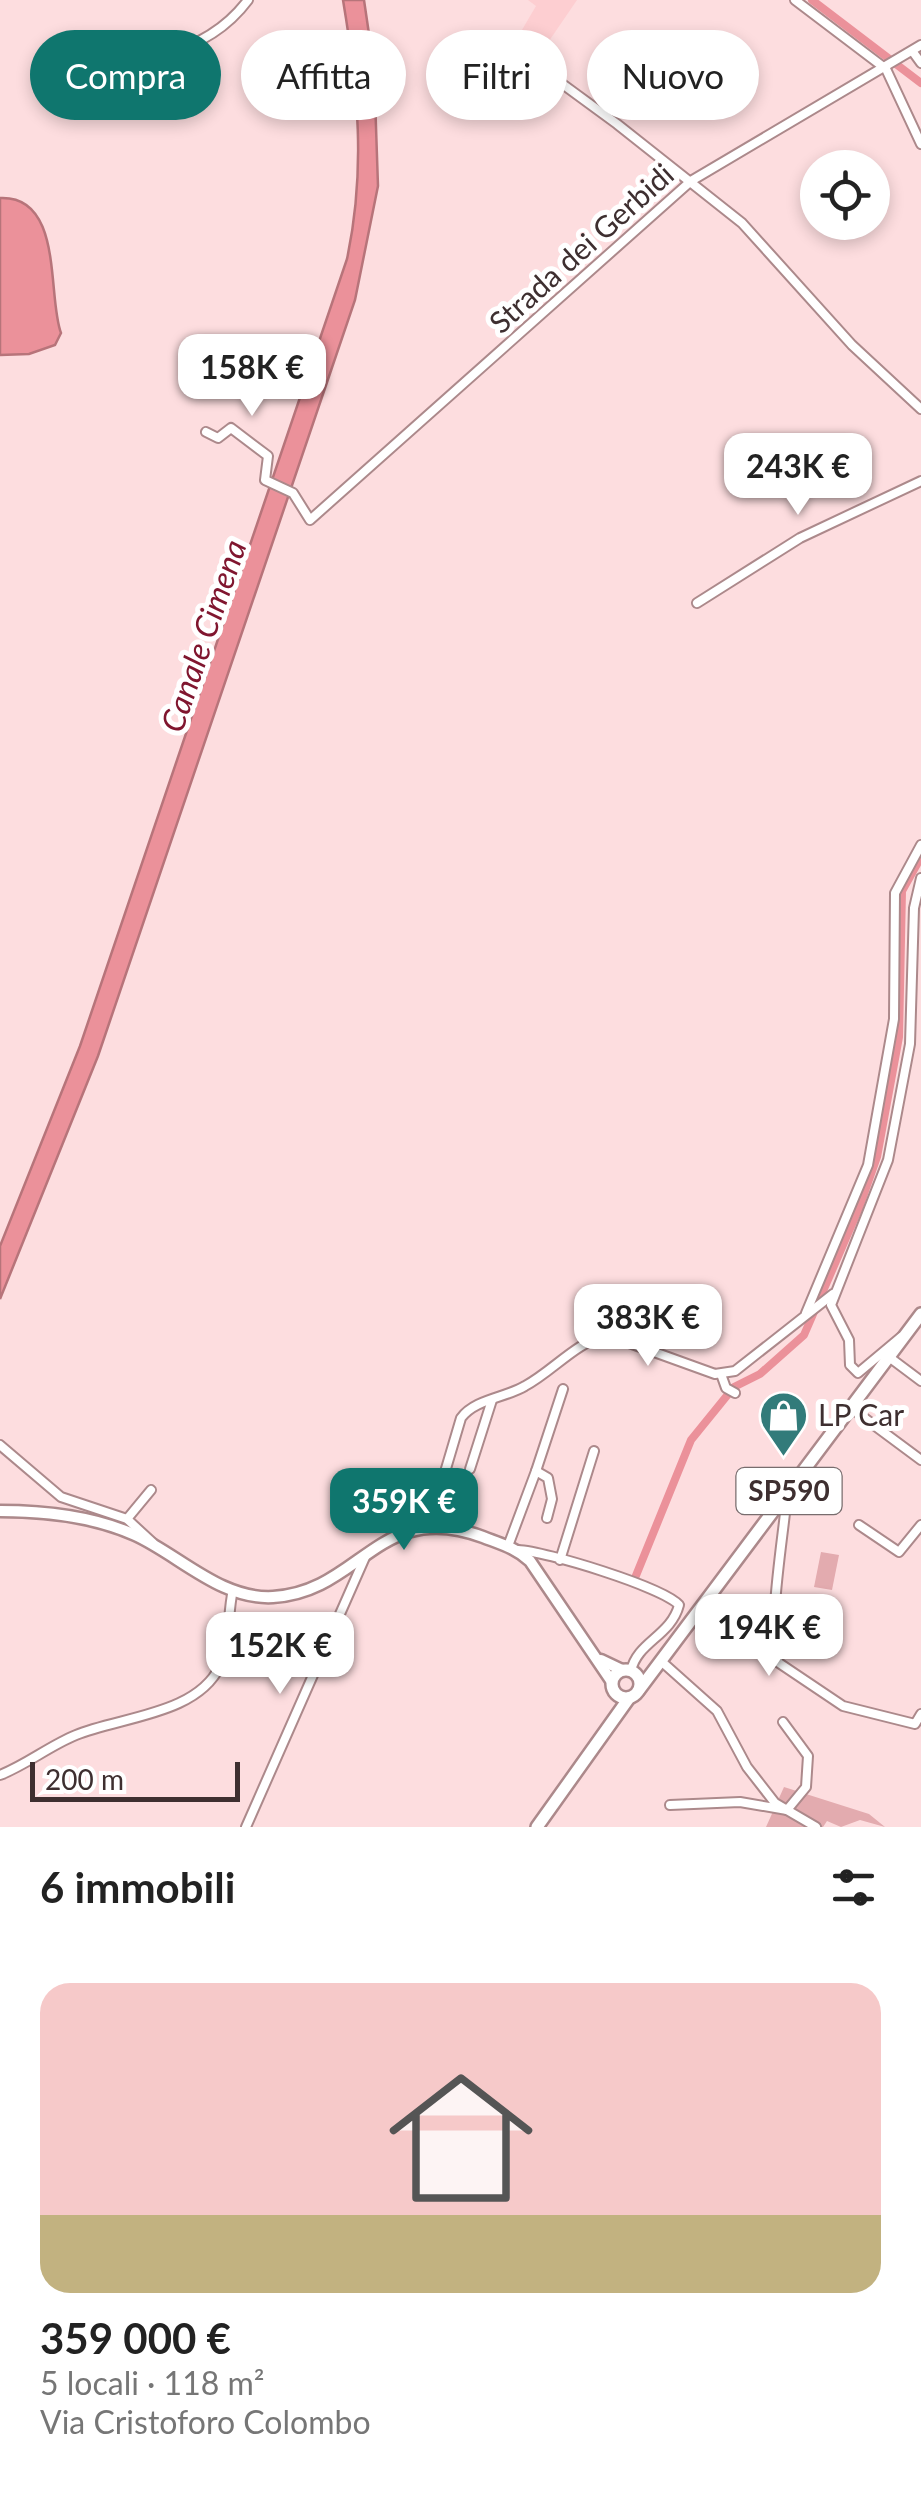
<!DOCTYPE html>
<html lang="it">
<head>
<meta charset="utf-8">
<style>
	body { margin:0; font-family:Lato,sans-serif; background:#f6f6f6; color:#222; height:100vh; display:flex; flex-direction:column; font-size:38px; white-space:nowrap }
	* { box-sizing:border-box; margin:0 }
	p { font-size:32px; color:#767676 }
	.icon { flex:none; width:55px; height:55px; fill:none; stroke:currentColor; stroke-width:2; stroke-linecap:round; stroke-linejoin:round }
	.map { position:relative; height:1827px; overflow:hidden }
	.details { display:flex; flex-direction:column; background:#fff; flex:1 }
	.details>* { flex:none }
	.hud { position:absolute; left:30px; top:30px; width:862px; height:90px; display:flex; gap:20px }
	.fabs { position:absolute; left:800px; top:150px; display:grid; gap:20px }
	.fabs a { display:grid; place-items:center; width:90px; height:90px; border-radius:50%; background:#fff; box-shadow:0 5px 15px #0003; font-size:50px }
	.scale { position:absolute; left:30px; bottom:25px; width:210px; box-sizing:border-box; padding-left:10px; border:5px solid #3e2f30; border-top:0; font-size:28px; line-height:35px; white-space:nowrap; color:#3e2f30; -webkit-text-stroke:8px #fff; paint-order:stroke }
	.price { position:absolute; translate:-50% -85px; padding:0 22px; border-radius:20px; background:#fff; color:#222; font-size:32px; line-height:65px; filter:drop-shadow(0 2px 5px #0008) }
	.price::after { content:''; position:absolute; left:50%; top:60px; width:30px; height:22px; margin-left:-15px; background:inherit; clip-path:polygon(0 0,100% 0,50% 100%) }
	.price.selected { background:#0f766e; color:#fff }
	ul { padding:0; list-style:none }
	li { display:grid; align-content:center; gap:20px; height:530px; padding:0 40px }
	li span { display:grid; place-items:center; height:310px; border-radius:30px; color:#555 }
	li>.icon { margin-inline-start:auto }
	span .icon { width:180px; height:180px; fill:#fffc; stroke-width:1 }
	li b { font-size:42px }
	h2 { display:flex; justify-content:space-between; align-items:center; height:120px; padding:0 40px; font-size:42px }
	.pill { padding:0 35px; border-radius:45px; background:#fff; box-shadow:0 5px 15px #0003; font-size:35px; line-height:90px }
	.pill.selected { background:#0f766e; color:#fff }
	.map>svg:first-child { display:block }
	.built { fill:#fdced1 }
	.green { fill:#e3abaf }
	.water { fill:#eb919a; stroke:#b7747a; stroke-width:2.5 }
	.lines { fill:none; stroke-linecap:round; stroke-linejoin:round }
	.canal { stroke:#eb919a; stroke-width:8 }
	.minor-casing { stroke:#ac898b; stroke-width:12 }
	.secondary-casing { stroke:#ac898b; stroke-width:15 }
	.primary-casing { stroke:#ac898b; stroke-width:16 }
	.minor { stroke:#fff; stroke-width:8 }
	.secondary { stroke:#fff; stroke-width:10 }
	.primary { stroke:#fff; stroke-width:11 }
	.labels { text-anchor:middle; stroke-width:10; stroke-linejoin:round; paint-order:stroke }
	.shield { fill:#fff; stroke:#786d6e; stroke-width:2.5 }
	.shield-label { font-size:28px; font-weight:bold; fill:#3e2f30 }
	.street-label { font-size:30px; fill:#3e2f30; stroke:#fff }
	.poi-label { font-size:30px; fill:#3e2f30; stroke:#fff; text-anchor:start }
	.water-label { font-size:32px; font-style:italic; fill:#80162f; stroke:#fff }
</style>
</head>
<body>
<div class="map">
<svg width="921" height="1827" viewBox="0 0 921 1827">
	<rect width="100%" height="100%" fill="#fddddf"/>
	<path class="built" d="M528,0h49l-41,60 -24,-13 24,-41z"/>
	<g class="green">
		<path d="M821,1552l18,3 -7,35 -18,-3z"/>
		<path d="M784,1787l85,27 16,13 -25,-7 -19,7 -14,-6 -4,6h-57z"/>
	</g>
	<g class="water">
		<path d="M343,0h21l10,68 4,118 -23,114 -257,756 -98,243v-53l80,-200 267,-787c19,-89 11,-170 -4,-259z"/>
		<path d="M0,198c64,-3 47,99 61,135l-6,12 -26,9 -29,1z"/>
	</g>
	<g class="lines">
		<g class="canal">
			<path d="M812,0l109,83"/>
			<path d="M635,1578l56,-138 43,-53 26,-13 44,-39 55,-127 18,-51 22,-120 3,-146 19,-34"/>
		</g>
		<defs>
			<g id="minor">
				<path d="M795,0l91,69 35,75"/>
				<path d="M510,51l21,10 86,63 125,99 110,122 69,64"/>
				<path d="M913,52l8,11"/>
				<path d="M37,67c76,-4 161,0 211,-67"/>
				<path d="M206,432l12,6 13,-10 37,28 -3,24 28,13 17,27 381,-339 230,-136"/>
				<path d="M697,603l103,-65 121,-57"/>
				<path d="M806,1313l62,-148 26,-146 1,-126 26,-48"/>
				<path d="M901,1337l-43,36 -8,-8 -1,-25 -18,-35 57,-145 22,-116 4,-136 7,-30"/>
				<path d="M889,1357l32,24"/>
				<path d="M721,1374l5,14 9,5"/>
				<path d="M851,1408l70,52"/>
				<path d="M0,1445l61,52 66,22 26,24"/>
				<path d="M470,1469l22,-69"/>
				<path d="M536,1471l27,-82"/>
				<path d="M787,1493c-2,34 -22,145 -8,170l64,43 72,18 6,-10"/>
				<path d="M127,1519l24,-29"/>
				<path d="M859,1525l40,27 22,-27"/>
				<path d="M429,1526l32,-108c14,-19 44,-20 64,-32 28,-15 51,-44 82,-51l108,39 20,-3 98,-77"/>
				<path d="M508,1546l28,-75 12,7 4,21 -5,19"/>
				<path d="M518,1550c27,1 145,37 161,55 -8,31 -42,37 -48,66"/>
				<path d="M560,1560l34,-109"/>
				<path d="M661,1661l56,50 30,56 28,36 41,24"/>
				<path d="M0,1775c26,-10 49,-29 76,-40 43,-18 121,-20 144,-69 11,-22 7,-52 13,-76"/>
				<path d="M670,1805l70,-3 47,8 19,-23 2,-31 -25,-34"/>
				<path d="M246,1827l120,-272"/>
			</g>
			<g id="secondary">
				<path d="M0,1511c46,0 93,5 135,24 44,20 86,65 138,62 88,-5 106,-99 210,-60 18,7 33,11 47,24l82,121"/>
				<path d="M601,1660l21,10"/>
			</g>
			<g id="primary">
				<circle cx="626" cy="1684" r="14"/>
				<path d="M639,1690l282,-376"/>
				<path d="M537,1827l92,-129"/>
			</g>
		</defs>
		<use href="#minor" class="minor-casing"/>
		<use href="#secondary" class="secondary-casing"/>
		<use href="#primary" class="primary-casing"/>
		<use href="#minor" class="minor"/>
		<use href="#secondary" class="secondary"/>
		<use href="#primary" class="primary"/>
	</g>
	<defs>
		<symbol id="shop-pin" viewBox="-11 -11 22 30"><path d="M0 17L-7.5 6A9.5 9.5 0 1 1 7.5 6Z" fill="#327b7a" stroke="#fff"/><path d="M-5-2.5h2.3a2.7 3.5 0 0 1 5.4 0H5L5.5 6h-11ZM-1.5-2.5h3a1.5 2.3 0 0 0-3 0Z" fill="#fff"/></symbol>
	</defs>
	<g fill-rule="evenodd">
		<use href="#shop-pin" x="756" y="1388" width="55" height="75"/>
	</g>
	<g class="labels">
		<rect class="shield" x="736.5" y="1468" width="105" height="46" rx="8"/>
		<g class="shield-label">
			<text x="789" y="1501">SP590</text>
		</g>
		<g class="street-label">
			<text transform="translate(582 249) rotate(-42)" y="10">Strada dei Gerbidi</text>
		</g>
		<g class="poi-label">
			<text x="818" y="1426">LP Car</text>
		</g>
		<g class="water-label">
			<text transform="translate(204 636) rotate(-71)" y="11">Canale Cimena</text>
		</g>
	</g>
</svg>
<div class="fabs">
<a><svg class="icon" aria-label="locate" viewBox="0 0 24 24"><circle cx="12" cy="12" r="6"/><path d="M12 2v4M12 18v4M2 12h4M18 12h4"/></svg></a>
</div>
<div class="scale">200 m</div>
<b class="price" style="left:252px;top:419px">158K €</b>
<b class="price" style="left:798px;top:518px">243K €</b>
<b class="price" style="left:648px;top:1369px">383K €</b>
<b class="price selected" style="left:404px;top:1553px">359K €</b>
<b class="price" style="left:769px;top:1679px">194K €</b>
<b class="price" style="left:280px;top:1697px">152K €</b>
<div class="hud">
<a class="pill selected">Compra</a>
<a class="pill">Affitta</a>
<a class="pill">Filtri</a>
<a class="pill">Nuovo</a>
</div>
</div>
<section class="details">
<h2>6 immobili<svg class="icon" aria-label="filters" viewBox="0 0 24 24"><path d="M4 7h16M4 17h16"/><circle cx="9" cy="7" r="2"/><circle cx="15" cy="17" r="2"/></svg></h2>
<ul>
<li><span style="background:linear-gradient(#f6c9c9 75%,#c2b280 0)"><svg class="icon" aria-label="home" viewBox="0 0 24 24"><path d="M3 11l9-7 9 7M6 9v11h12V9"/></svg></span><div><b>359 000 €</b><p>5 locali · 118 m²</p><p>Via Cristoforo Colombo</p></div></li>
</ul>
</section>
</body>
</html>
